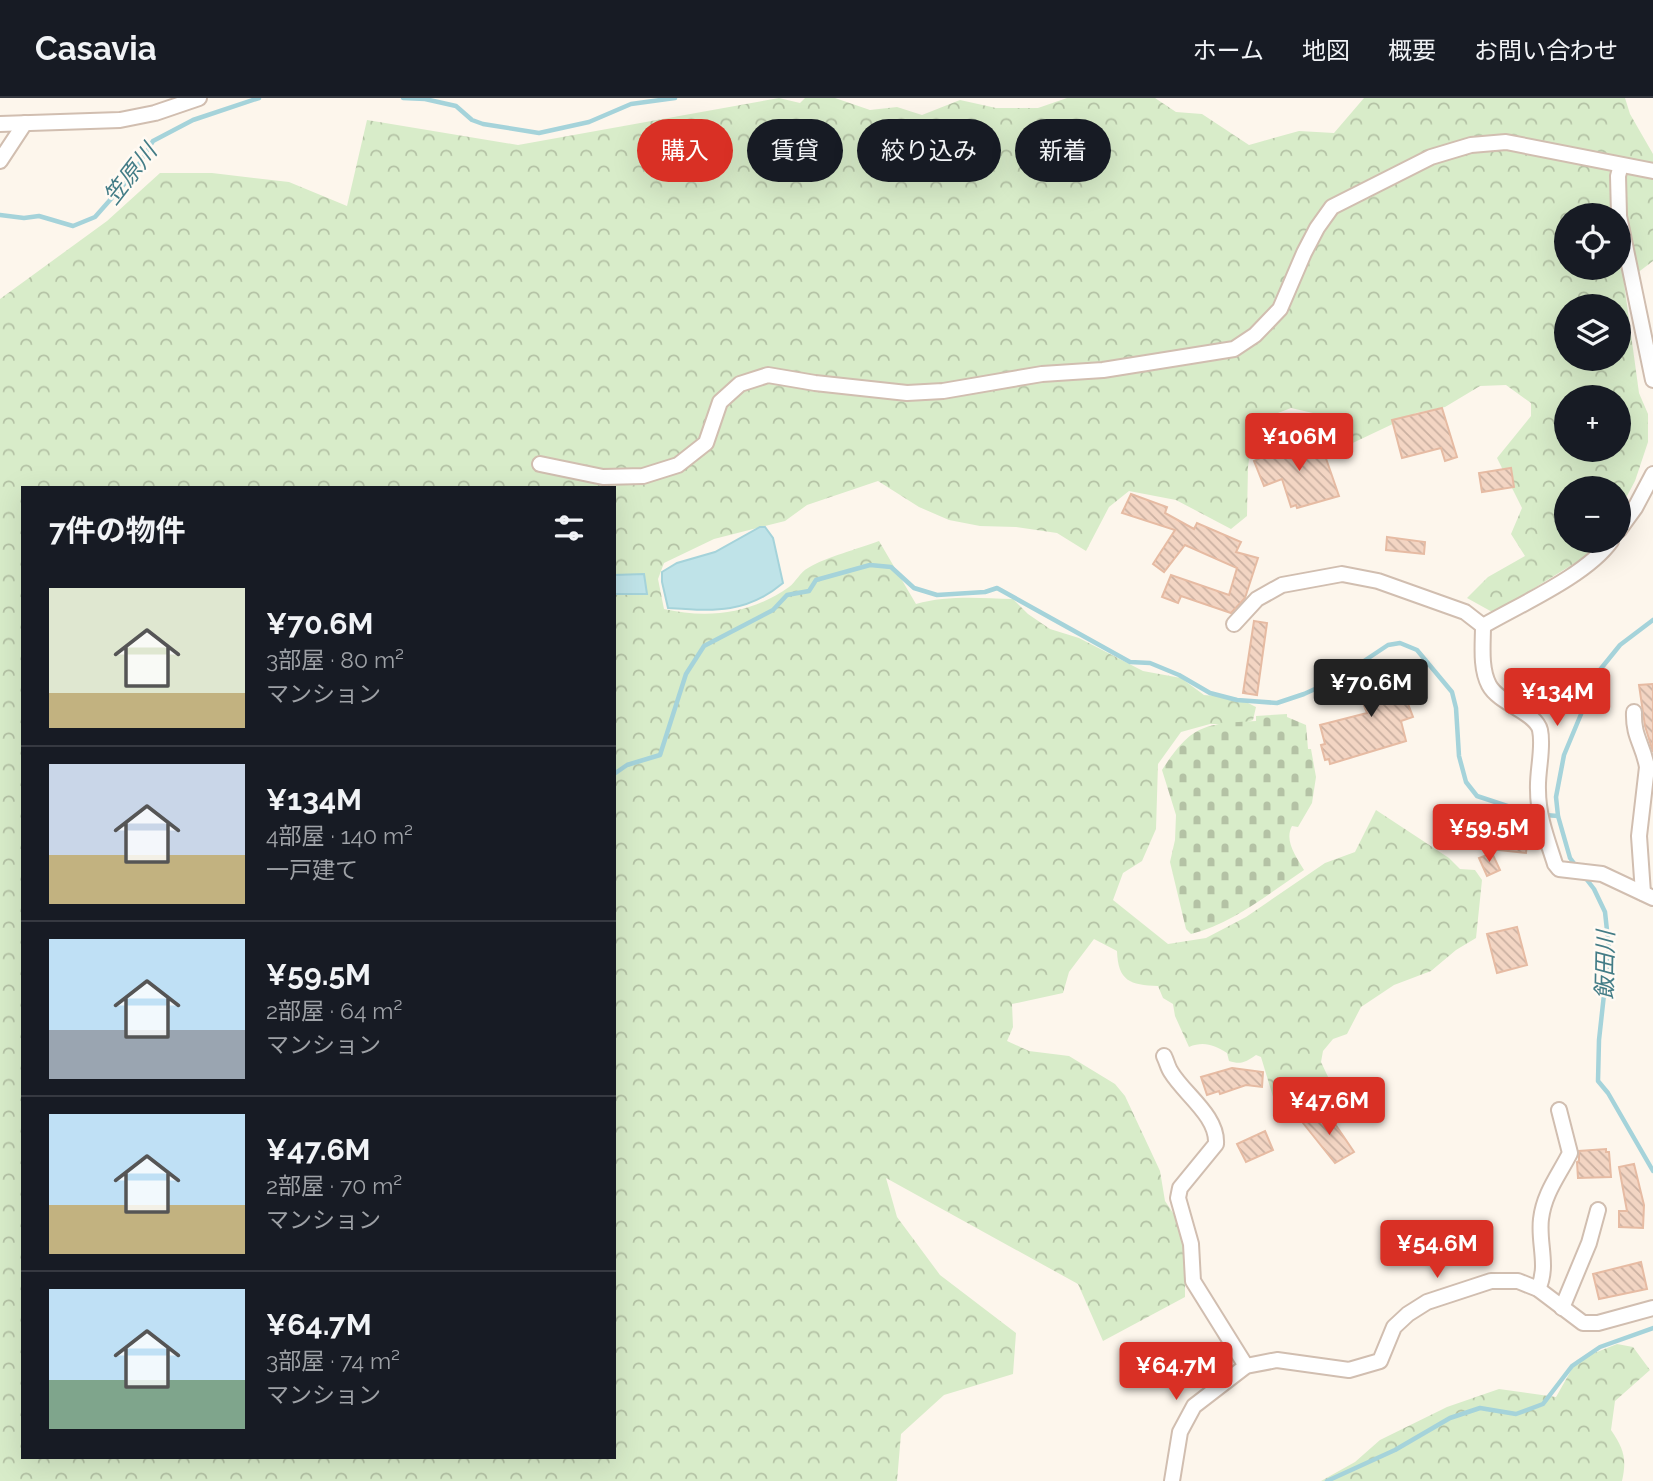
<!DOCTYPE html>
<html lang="ja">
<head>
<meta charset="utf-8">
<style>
	body { margin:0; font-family:Raleway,"Noto Sans JP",sans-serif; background:#242831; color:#f1f3f6; height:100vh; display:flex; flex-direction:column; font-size:26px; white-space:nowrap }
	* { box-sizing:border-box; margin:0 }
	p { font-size:23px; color:#9ea1a6 }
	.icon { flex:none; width:38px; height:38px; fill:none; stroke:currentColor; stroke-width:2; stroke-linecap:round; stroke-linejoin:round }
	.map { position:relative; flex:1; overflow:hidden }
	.drawer { position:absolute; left:21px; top:388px; width:595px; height:973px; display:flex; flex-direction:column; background:#171b24; border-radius:0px; box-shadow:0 7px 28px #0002 }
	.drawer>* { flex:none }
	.banner { position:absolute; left:637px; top:21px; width:665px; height:63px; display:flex; gap:14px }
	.tools { position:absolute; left:1554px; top:105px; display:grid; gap:14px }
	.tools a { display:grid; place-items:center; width:77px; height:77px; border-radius:50%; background:#171b24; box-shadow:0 7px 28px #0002; font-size:35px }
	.price { position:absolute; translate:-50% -60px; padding:0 16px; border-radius:7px; background:#d93025; color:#fff; font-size:23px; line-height:46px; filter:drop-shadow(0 2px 4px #0008) }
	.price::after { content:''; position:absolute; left:50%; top:42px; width:21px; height:16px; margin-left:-10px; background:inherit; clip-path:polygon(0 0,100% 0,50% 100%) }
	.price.on { background:#222; color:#fff }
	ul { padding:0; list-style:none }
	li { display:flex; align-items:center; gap:21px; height:175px; padding:0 28px }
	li+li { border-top:2px solid #363941 }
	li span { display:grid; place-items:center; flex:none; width:196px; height:140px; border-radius:0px; color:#555 }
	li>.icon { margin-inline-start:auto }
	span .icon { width:84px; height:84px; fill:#fffc; stroke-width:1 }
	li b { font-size:30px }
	h2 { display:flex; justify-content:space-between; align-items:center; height:84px; padding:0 28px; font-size:30px }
	.tag { padding:0 24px; border-radius:32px; background:#171b24; box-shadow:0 7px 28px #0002; font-size:24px; line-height:63px }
	.tag.on { background:#d93025; color:#fff }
	header { display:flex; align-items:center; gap:42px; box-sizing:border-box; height:98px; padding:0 35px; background:#171b24; border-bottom:2px solid #363941 }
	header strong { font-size:33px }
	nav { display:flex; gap:38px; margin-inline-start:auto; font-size:24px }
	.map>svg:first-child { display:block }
	.forest { fill:url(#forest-crowns); fill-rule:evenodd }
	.cemetery { fill:url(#cemetery-stones) }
	.water { fill:#bfe3e8; stroke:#a5d3da; stroke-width:2 }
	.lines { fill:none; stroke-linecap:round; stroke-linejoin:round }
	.stream { stroke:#a5d3da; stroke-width:4.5 }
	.building { fill:url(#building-back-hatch); stroke:#e6bba3; stroke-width:2 }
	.minor-casing { stroke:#d1beb0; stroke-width:18 }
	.minor { stroke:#fff; stroke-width:14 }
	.labels { text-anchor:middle; stroke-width:5; stroke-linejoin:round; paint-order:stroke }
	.water-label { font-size:23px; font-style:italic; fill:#437c86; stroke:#fffaf3 }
</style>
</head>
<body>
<header>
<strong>Casavia</strong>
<nav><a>ホーム</a><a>地図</a><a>概要</a><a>お問い合わせ</a></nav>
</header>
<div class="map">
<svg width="1653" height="1383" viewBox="0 0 1653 1383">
	<defs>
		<pattern id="forest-crowns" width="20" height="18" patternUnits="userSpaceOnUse" patternTransform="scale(1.75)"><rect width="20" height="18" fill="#d8ecc9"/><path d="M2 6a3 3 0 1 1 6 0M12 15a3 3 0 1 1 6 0" fill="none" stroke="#b4c2a5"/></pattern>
		<pattern id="cemetery-stones" width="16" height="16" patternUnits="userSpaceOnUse" patternTransform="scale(1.75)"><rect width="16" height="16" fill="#d8ecc9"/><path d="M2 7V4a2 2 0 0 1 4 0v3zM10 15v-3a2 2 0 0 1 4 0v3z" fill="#b4c2a5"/></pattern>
		<pattern id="building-back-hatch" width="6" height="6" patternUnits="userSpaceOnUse" patternTransform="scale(1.75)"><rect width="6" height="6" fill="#f3d5c3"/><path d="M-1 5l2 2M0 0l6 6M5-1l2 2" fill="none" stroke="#cab0a1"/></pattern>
	</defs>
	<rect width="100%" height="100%" fill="#fdf6ec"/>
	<g class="forest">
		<path d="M779,0l21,5 5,-5h30l35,12 27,-3 25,8 38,-15 36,8h42l29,-10h88l21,14 26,2 47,31 50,-14 35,2 30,-35h261l5,16 23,40v107l-29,22 15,110 9,21v28l-13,39 -16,30v-23h-53v53h33l-8,12 -97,60 -27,-15 21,-21 37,-21 -14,-22 11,-26 -25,-50 34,-42v-13l-25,-18 -26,1 -35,21 -29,6 -76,36 -14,-33 -35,-8 -37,14 -6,45 -1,49 -16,13 -55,-29 -47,-9 -20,16 -23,44 -29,-18 -41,-6 -36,-1 -31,-6 -30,-13 -41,-26 -71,24 -22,16 -71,18 -50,24 -6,16 6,30c44,10 87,5 125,-22 7,-5 11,-15 19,-19 18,-11 50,-19 71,-27l37,63c31,-9 64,-6 97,-5l15,15 22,15 29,9 64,33 38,7 23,17 34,3 18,9 -3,13 -11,4h-32l-29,8 -23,32 -2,65 -14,32 -19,12 -10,27 55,44 38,-6 40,-21 79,-54 30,-11 21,-42 73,48 11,11 15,1 7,10 -6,58 -20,12 -25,21 -37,14 -33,22 -14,27 -14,5 -10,12 -2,11 8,17 -4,20 -32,4 -19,-3 -13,-43 -5,-2c-10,7 -15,10 -27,6l-2,-8c-13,-8 -23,-12 -38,-6l-14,-31 -2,-12 -10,-6 -5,-12c-28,-1 -40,-5 -41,-35l-23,-12 -25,33 -6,21 -51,11 1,23 -6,14 22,10 40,5 46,28 10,12 35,75 5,30 16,24 4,28v44l-82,44 -25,-57 -192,-106 11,39 43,58 76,58 -3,41 -69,21 -43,39 -4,47h-897v-1182l107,-78 53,-48h52l77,9 58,24 20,-86 151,25zM1566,117h53v53h-53zM1566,208h53v53h-53zM1566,299h53v53h-53zM23,390h591v970h-591z"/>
		<path d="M1617,1246l16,3 17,23 -35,31 -4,29c13,19 16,29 11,51h-301l34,-19 25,-22 67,-33 52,-18 57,8 21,-37z"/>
	</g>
	<path class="cemetery" d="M1287,616v3l19,8 2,24h3l5,28 -4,26 -14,24 -6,-1c-8,15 4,30 12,44 -36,24 -70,53 -113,64l-5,-5 -16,-67 5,-22 1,-25 -14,-45c30,-45 40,-46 94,-49v-5z"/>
	<g class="water">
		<path d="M760,429h5l8,11 10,45c-37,31 -69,28 -115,25l-6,-26v-10l15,-9 38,-11z"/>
		<path d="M644,476l3,20h-33v-19z"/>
	</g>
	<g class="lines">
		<g class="stream">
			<path d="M403,0l22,1 31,7 16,14 11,4 56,9 50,-11 42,-18 44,-6"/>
			<path d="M0,117l24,3 15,-2 34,10 22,-9 38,-43 20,-33 40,-21 66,-22"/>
			<path d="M614,676l13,-9 33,-10 26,-81 18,-28 69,-36 14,-15 22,-4 7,-11 54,-15 21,2 23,21 23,7 48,-3 12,-4 133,74 20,1 29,12 31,18 27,7 40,3 27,-9 33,-15 51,-34 12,-2 17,7 35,42 4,16 3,48 7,26 11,14 55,18 26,2"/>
			<path d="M1576,768l-6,-8 -12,-42 -2,-19 8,-42 35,-84 21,-26 33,-25"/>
			<path d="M1584,778l10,13 11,23 4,37 -10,91 -1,41 10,12 45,78"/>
			<path d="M1327,1383l68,-31 55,-32 30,-10 36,6 27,-10 29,-38 28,-19 53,-19"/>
		</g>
	</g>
	<g class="building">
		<path d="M1442,310l15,49 -12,4 -4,-13 -39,10 -10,-38z"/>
		<path d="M1302,339l5,13 14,-6 18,52 -42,12 -1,-3 -5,2 -9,-28 -18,7 -10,-25z"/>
		<path d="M1511,370l3,19 -32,5 -3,-19z"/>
		<path d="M1131,396l36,13 -2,6 29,16 3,-6 44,19 -5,10 22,6 -13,40 -14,15 -50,-17 -3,7 -16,-6 9,-22 58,20 8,-27 -52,-23 -21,27 -11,-8 22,-34 -53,-17z"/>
		<path d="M1387,439l38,5 -1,12 -38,-4z"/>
		<path d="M1254,523l13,2 -10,72 -14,-2z"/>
		<path d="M1411,567l5,12 -16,6 13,34 -12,4 5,20 -76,23 -1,-5 -4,1 -4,-15 4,-1 -5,-19 47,-12 -8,-20 3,-1 -4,-10 18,-7 2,3z"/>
		<path d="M1653,586v68l-8,-26 -6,-41z"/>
		<path d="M1462,714l30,6 -2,11 38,4 -2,20 -28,-3 14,-6 -35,-8v-3l-15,-4v-4l-3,-1z"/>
		<path d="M1492,755l8,17 -13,6 -8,-18z"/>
		<path d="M1517,829l10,38 -30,8 -10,-39z"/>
		<path d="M1232,970l31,4 -1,15 -16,-2 -26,9 -1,-3 -12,4 -6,-18z"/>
		<path d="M1318,1013l9,11 4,-4 23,34 -19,11 -32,-40z"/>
		<path d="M1265,1033l8,19 -27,12 -9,-18z"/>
		<path d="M1606,1051v3h3l2,25 -33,1 -1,-16 2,-1v-10z"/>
		<path d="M1634,1066l10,41 -1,23 -24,-1v-16h8l-8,-44z"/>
		<path d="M1641,1164l6,27 -48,10 -6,-25z"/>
	</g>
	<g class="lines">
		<defs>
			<g id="minor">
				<path d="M0,26l120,-4 35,-7 44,-15"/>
				<path d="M0,63l25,-38"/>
				<path d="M1619,117l-1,-39 3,-11"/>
				<path d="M1619,118l34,164"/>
				<path d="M540,366l63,13 40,-1 35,-11 28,-22 14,-41 20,-18 28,-9 47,8 92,10 36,-2 99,-17 61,-4 131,-21 21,-14 25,-26 24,-56 13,-25 15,-21 99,-50 40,-12 35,-3 147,29"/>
				<path d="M1619,432l16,-22 18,-34"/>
				<path d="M1234,526l23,-25 25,-14 60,-11 36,7 87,31 18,14c0,18 -3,42 6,59 10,19 47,27 51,45 4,18 -3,41 -2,60 0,26 9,49 17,74l4,5 43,5 51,24"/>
				<path d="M1483,528c38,-22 104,-51 128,-85"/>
				<path d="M1634,614c-1,25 9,32 13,55l-8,69 4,57"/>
				<path d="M1164,958c3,6 4,12 7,16 13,22 47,44 45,72l-36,44 -2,10 13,46 2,37 53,85"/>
				<path d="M1538,1191c11,-23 0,-46 3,-70 3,-26 18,-44 29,-66l-11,-43"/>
				<path d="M1562,1210l27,-65 9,-33"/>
				<path d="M1172,1383l8,-49 14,-26 52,-40 31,-6 72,10 31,-9 14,-34 14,-13 19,-12 64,-21h27l20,8 45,34h15l55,-15"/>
			</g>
		</defs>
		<use href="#minor" class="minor-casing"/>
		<use href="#minor" class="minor"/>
	</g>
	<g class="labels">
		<g class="water-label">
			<text transform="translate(130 76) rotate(-52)" y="8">笠原川</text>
			<text transform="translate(1605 867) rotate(-89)" y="8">飯田川</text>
		</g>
	</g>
</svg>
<div class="tools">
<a><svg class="icon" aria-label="locate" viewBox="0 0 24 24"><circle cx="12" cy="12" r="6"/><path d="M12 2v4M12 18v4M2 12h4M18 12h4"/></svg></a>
<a><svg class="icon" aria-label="layers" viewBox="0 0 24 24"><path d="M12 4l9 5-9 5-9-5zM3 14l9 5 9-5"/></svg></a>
<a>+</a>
<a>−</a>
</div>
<b class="price" style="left:1299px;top:375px">¥106M</b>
<b class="price on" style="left:1371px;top:621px">¥70.6M</b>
<b class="price" style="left:1557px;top:630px">¥134M</b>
<b class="price" style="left:1489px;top:766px">¥59.5M</b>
<b class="price" style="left:1329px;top:1039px">¥47.6M</b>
<b class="price" style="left:1437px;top:1182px">¥54.6M</b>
<b class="price" style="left:1176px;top:1304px">¥64.7M</b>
<div class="banner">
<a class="tag on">購入</a>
<a class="tag">賃貸</a>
<a class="tag">絞り込み</a>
<a class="tag">新着</a>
</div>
<section class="drawer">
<h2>7件の物件<svg class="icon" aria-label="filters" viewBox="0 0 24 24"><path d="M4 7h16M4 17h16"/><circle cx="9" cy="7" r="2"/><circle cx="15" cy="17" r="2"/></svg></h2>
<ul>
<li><span style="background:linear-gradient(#dfe7d0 75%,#c2b280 0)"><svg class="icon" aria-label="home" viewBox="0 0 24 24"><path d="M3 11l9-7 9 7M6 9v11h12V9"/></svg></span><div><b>¥70.6M</b><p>3部屋 · 80 m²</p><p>マンション</p></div></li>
<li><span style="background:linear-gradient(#c9d6e8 65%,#c2b280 0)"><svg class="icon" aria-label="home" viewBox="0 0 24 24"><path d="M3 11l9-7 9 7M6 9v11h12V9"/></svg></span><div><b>¥134M</b><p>4部屋 · 140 m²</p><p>一戸建て</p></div></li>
<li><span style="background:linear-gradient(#bfe0f5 65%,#9aa5b1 0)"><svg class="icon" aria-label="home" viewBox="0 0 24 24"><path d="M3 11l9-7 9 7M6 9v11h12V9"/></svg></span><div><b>¥59.5M</b><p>2部屋 · 64 m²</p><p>マンション</p></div></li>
<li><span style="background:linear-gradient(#bfe0f5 65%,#c2b280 0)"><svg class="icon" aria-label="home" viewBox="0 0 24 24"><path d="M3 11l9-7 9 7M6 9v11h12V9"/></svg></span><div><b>¥47.6M</b><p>2部屋 · 70 m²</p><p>マンション</p></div></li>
<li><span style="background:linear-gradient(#bfe0f5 65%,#7fa58c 0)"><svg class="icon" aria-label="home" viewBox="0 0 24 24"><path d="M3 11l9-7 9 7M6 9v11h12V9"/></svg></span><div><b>¥64.7M</b><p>3部屋 · 74 m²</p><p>マンション</p></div></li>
</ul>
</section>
</div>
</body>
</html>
